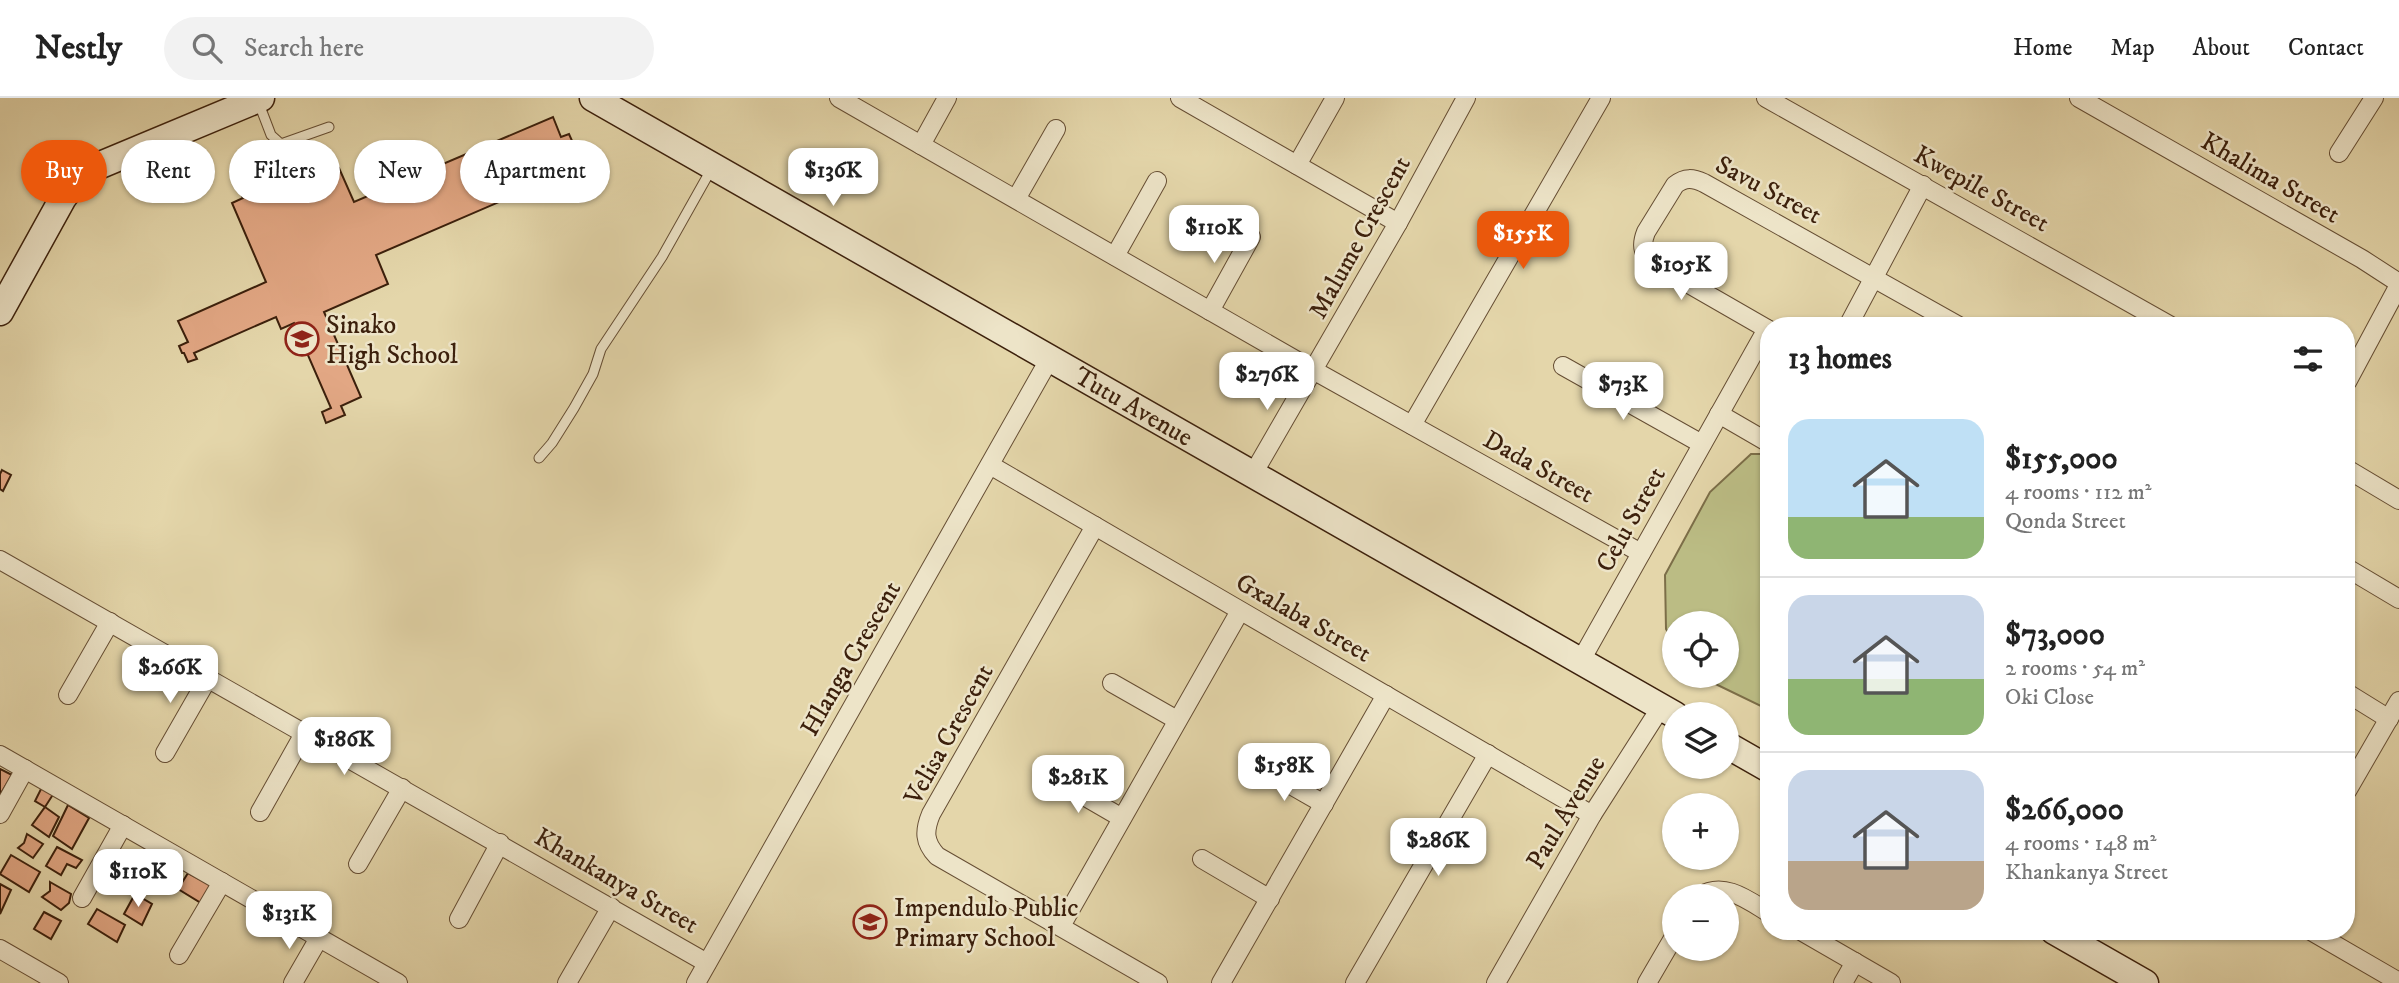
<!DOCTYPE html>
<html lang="en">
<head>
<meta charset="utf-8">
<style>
	body { margin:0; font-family:"IM FELL DW Pica",serif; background:#f2f2f2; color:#222; height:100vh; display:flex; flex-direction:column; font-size:26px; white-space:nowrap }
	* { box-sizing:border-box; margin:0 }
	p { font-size:23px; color:#767676 }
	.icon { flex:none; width:38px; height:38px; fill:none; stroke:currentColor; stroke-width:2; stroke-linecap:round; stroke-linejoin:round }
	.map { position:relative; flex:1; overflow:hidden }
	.side { position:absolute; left:1760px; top:219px; width:595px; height:623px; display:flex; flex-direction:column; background:#fff; border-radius:28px; box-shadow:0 2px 5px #0004 }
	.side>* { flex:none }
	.guide { position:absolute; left:21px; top:42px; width:665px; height:63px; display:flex; gap:14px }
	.fabs { position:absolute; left:1662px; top:513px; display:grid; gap:14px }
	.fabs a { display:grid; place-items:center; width:77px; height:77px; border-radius:50%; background:#fff; box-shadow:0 2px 5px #0004; font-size:35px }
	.price { position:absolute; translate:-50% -60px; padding:0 16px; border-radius:14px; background:#fff; color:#222; font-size:23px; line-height:46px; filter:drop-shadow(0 2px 4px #0008) }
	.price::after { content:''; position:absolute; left:50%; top:42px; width:21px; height:16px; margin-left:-10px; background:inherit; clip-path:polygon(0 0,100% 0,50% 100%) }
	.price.current { background:#ea580c; color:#fff }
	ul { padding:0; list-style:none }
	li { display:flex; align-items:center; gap:21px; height:175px; padding:0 28px }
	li+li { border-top:2px solid #e0e0e0 }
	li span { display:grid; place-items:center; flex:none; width:196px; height:140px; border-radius:21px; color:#555 }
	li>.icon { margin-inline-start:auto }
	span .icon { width:84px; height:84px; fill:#fffc; stroke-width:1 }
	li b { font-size:30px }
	h2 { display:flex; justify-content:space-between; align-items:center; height:84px; padding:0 28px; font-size:30px }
	.pill { padding:0 24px; border-radius:32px; background:#fff; box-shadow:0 2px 5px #0004; font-size:24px; line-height:63px }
	.pill.current { background:#ea580c; color:#fff }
	header { display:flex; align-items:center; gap:42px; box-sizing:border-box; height:98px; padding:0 35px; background:#fff; border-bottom:2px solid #e0e0e0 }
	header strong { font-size:33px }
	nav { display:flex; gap:38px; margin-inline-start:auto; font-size:24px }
	.search { width:490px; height:63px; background:#f2f2f2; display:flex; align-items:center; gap:18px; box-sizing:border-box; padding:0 24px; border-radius:38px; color:#767676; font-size:26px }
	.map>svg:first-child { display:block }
	.green { fill:#bbbc84; stroke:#7c6e48; stroke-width:2 }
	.building { fill:#e2a784; stroke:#3c200c; stroke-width:2 }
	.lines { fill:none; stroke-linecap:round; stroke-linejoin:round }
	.lane-casing { stroke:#664e34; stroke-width:11 }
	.street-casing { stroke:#664e34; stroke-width:20 }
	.secondary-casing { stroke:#3c200c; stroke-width:29 }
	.lane { stroke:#ede4c8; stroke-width:9 }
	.street { stroke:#ede4c8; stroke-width:18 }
	.secondary { stroke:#ede4c8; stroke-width:26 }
	.labels { text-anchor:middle; stroke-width:5; stroke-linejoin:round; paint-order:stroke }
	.street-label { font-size:26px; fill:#3c200c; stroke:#ede4c8 }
	.poi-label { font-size:26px; fill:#3c200c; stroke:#ede4c8; text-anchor:start }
</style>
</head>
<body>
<header>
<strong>Nestly</strong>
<div class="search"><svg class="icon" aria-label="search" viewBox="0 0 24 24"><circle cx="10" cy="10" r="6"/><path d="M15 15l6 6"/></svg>Search here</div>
<nav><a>Home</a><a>Map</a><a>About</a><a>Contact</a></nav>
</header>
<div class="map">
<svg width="2399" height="885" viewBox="0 0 2399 885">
	<rect width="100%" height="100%" fill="#e4d6aa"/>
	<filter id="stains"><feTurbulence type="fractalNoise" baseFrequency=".00286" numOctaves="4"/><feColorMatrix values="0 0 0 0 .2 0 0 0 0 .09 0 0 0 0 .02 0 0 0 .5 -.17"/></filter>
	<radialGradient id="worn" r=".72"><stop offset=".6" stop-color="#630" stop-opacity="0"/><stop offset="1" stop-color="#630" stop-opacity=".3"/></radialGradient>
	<path class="green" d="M1751,356h18v256l-70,-34h28v-53h-52v21l-9,-15 -1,-54 45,-83z"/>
	<g class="building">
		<path d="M553,19l8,20 8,-3 8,18 -27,11 7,14 -181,78 12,29 -64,28 37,85 -20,9 4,9 -19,8 -4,-11 9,-4 -37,-85 -13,6 -5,-12 -82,36 3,6 -9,3 -4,-9h-2l-3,-7 9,-4 -10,-21 88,-39 -34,-79 11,-5 -6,-14 29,-12 10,23 63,-27 15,34z"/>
		<path d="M2,372l9,5 -8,16 -3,-2v-15z"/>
		<path d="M0,671l12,6 -12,20z"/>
		<path d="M42,689l12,6 -9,14 -10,-6z"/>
		<path d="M68,707l21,13 -17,31 -19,-13z"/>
		<path d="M45,709l14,10 -10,20 -17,-12z"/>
		<path d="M27,736l16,10 -10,14 -15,-10 6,-5z"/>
		<path d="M57,749l25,13 -6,8 -9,-4 -6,11 -15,-9z"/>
		<path d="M11,757l29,17 -11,20 -29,-18z"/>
		<path d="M141,757l19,10 -11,18 -18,-11z"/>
		<path d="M164,768l16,9 -10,18 -16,-9z"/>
		<path d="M188,775l23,12 -10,18 -23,-14z"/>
		<path d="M50,784l21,12 -2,9 -8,7 -19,-13 8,-6z"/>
		<path d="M0,786l11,6 -11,24z"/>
		<path d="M135,796l17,10 -10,21 -18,-11z"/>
		<path d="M97,811l28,16 -8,17 -29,-18z"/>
		<path d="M44,814l17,9 -10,18 -17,-10z"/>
	</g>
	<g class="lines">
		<defs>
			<g id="lane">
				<path d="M258,3l13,34 10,9 48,-17"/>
				<path d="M539,360l13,-15 22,-35 19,-34 8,-25 61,-92 50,-89"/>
			</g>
			<g id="street">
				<path d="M839,0l474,272 328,183"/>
				<path d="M1180,0l218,125"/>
				<path d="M1766,0l405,228"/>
				<path d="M2079,0l283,161 37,24"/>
				<path d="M921,47l26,-47"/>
				<path d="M2339,55l35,-55"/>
				<path d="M1297,67l38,-67"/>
				<path d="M1016,101l40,-70"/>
				<path d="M1115,158l42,-75"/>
				<path d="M1210,213l41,-74"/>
				<path d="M1848,228l75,-141"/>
				<path d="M1769,232l-113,-65c-13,-10 -16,-18 -10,-33l29,-47c10,-8 18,-7 29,-2l255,143"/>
				<path d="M1563,268l139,78"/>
				<path d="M2347,284l52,-97"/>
				<path d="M1719,316l50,29"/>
				<path d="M1412,327l189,-327"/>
				<path d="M990,367l602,350"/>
				<path d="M2347,371l52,31"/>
				<path d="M1253,376l145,-251 68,-125"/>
				<path d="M1095,428l-164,288c-7,17 -7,28 6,42l221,127"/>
				<path d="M0,462l707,403"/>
				<path d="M2347,470l52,31"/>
				<path d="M1580,564l187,-333"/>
				<path d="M1112,585l65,37"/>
				<path d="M2347,595l42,26"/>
				<path d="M68,597l42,-73"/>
				<path d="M165,655l43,-75"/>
				<path d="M0,657l398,228"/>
				<path d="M1263,671l61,35"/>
				<path d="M1053,680l69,40"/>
				<path d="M2347,693l52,-90"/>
				<path d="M260,714l45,-80"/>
				<path d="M0,716l25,-45"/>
				<path d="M1202,761l68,40"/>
				<path d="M358,766l44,-76"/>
				<path d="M1700,798c24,-15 48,4 69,17"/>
				<path d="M82,800l41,-73"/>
				<path d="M459,821l41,-76"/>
				<path d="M1061,828l179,-315"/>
				<path d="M1801,833l90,52"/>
				<path d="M2311,833l88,51"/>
				<path d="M0,851l59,34"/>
				<path d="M179,857l43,-73"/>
				<path d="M293,885l26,-45"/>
				<path d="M567,885l44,-76"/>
				<path d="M696,885l354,-625"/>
				<path d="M1221,885l165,-288"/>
				<path d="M1355,885l133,-229"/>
				<path d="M1496,885l96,-168 69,-108"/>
				<path d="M1647,885l28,-48"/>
				<path d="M1843,885l12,-21"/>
			</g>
			<g id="secondary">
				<path d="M593,0l1082,617"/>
				<path d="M0,214l63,-114 13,-17 22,-15 163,-68"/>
				<path d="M1727,647l42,24"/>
				<path d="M2054,833l91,52"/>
			</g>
		</defs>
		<use href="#lane" class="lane-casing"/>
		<use href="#street" class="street-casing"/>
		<use href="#secondary" class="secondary-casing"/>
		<use href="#lane" class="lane"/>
		<use href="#street" class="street"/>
		<use href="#secondary" class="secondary"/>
	</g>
	<defs>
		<symbol id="school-ring" viewBox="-11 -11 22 22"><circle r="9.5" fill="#ede4c8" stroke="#8f2418" stroke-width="1.5"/><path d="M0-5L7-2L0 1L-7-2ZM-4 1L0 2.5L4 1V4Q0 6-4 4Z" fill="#8f2418"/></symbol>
	</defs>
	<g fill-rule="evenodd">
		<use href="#school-ring" x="283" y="222" width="38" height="38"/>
		<use href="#school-ring" x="851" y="805" width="38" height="38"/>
	</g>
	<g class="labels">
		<g class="street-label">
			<text transform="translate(2271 79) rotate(30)" y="9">Khalima Street</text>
			<text transform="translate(1982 90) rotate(29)" y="9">Kwepile Street</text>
			<text transform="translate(1769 91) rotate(28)" y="9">Savu Street</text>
			<text transform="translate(1359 139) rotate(-61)" y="9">Malume Crescent</text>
			<text transform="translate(1134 308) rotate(30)" y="9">Tutu Avenue</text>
			<text transform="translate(1539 368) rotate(29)" y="9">Dada Street</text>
			<text transform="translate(1630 421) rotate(-61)" y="9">Celu Street</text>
			<text transform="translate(1304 519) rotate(30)" y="9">Gxalaba Street</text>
			<text transform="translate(850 560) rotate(-60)" y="9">Hlanga Crescent</text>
			<text transform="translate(948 636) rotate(-61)" y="9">Velisa Crescent</text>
			<text transform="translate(1565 714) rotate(-59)" y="9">Paul Avenue</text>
			<text transform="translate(617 782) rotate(30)" y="9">Khankanya Street</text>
		</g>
		<g class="poi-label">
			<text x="326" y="235">Sinako<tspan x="326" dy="30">High School</tspan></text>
			<text x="894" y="818">Impendulo Public<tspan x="894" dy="30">Primary School</tspan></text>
		</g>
	</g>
	<rect width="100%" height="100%" filter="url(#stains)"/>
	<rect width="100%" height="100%" fill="url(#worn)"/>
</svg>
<div class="fabs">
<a><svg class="icon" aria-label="locate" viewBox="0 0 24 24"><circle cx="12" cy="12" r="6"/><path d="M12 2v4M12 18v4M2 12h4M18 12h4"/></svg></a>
<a><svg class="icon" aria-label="layers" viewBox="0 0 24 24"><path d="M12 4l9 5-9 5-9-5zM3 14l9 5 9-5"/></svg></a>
<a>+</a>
<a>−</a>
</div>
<b class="price" style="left:833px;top:110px">$136K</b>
<b class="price" style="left:1214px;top:167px">$110K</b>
<b class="price current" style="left:1523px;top:173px">$155K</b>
<b class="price" style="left:1681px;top:204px">$105K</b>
<b class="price" style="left:1267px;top:314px">$276K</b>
<b class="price" style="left:1623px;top:324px">$73K</b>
<b class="price" style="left:170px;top:607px">$266K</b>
<b class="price" style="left:344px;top:679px">$186K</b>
<b class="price" style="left:1284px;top:705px">$158K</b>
<b class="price" style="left:1078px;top:717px">$281K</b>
<b class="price" style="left:1438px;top:780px">$286K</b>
<b class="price" style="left:138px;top:811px">$110K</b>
<b class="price" style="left:289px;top:853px">$131K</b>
<div class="guide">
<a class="pill current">Buy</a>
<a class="pill">Rent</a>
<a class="pill">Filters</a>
<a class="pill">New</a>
<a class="pill">Apartment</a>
</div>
<section class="side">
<h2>13 homes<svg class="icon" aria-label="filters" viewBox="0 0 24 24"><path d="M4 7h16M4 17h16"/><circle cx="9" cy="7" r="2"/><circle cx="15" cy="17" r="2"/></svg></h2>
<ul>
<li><span style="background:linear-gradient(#bfe0f5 70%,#8fb573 0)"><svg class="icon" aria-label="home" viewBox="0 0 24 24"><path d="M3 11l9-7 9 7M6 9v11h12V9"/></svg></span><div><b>$155,000</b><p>4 rooms · 112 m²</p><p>Qonda Street</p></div></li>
<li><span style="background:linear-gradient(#c9d6e8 60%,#8fb573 0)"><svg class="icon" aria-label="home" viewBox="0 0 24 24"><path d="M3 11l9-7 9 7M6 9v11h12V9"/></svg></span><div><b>$73,000</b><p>2 rooms · 54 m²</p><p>Oki Close</p></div></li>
<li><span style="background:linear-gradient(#c9d6e8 65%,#b9a48a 0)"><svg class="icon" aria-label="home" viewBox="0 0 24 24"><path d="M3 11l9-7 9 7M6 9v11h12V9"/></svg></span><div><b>$266,000</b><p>4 rooms · 148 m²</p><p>Khankanya Street</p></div></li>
</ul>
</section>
</div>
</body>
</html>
